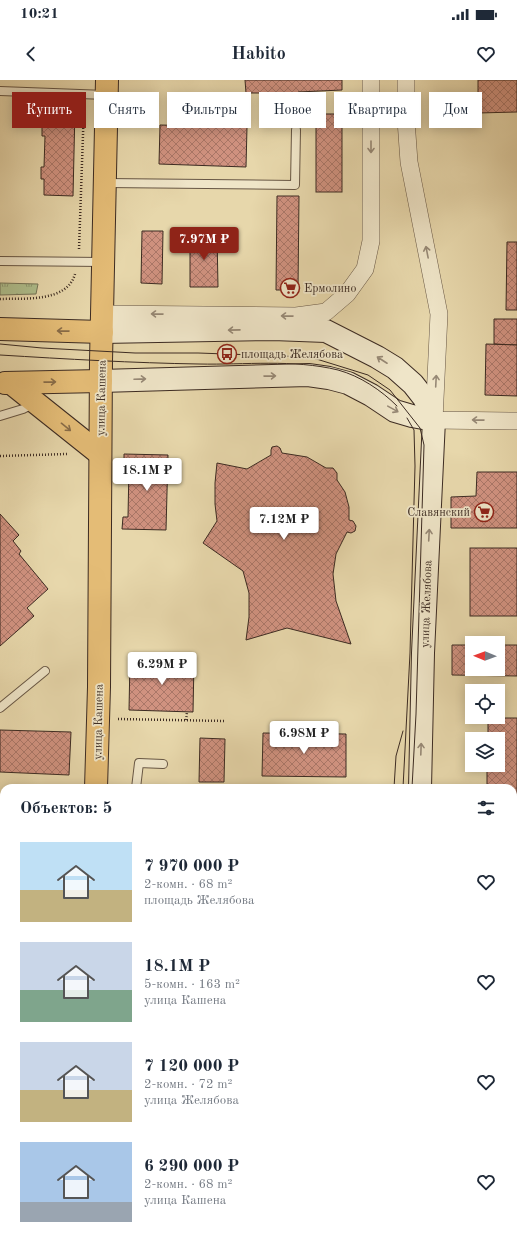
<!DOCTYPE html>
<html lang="ru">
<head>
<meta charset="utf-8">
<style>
	body { margin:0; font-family:"Old Standard TT",serif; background:#f6f6f7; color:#1f2937; height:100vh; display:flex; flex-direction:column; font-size:15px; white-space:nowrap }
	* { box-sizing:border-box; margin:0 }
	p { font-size:13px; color:#747a83 }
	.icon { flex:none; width:22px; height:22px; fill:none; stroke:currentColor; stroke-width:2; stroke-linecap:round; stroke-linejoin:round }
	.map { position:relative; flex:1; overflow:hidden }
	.panel { position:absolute; left:0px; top:704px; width:517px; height:456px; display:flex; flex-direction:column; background:#fff; border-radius:12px 12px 0 0; box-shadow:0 2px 10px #0003 }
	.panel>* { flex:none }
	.guide { position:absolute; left:12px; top:12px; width:493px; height:36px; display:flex; gap:8px }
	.needle { width:26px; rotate:271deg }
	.fabs { position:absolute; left:465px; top:556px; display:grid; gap:8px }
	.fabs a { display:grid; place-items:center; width:40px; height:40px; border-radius:0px; background:#fff; box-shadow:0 2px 10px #0003; font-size:20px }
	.price { position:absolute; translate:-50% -34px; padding:0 9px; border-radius:4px; background:#fff; color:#222; font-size:13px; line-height:26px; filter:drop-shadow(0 1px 2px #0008) }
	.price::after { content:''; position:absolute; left:50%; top:24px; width:12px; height:9px; margin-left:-6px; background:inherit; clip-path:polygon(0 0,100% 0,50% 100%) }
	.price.active { background:#8f2418; color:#fff }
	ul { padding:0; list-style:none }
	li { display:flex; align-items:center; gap:12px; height:100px; padding:0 20px }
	li span { display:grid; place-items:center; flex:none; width:112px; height:80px; border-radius:0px; color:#555 }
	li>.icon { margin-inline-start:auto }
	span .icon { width:48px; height:48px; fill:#fffc; stroke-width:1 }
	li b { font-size:17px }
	h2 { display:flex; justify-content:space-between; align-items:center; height:48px; padding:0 20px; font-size:17px }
	.pill { padding:0 14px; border-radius:0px; background:#fff; box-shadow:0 2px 10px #0003; font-size:14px; line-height:36px }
	.pill.active { background:#8f2418; color:#fff }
	.status { display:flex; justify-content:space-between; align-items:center; height:28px; padding:0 20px; background:#fff; direction:ltr }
	.status svg { height:11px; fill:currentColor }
	header { display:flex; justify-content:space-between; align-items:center; height:52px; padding:0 20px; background:#fff; font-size:18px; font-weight:700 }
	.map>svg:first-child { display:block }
	.grass { fill:url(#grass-tufts); stroke:#767558 }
	.building { fill:url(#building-cross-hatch); stroke:#3c2b22 }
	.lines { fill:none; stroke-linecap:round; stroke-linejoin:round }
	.lane-casing { stroke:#675644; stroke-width:10 }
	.street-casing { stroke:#675644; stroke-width:18 }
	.secondary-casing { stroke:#3c2b22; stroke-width:24 }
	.primary-casing { stroke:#3c2b22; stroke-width:24 }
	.path { stroke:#3c2b22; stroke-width:2.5; stroke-dasharray:1 2; stroke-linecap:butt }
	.lane { stroke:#efe5c8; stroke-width:8 }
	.street { stroke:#efe5c8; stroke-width:17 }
	.secondary { stroke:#efe5c8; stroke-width:22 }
	.primary { stroke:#e4bc76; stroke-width:22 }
	.tram { stroke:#3c2b22; stroke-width:1 }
	.oneway { stroke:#968875 }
	.oneway2 { stroke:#886c48 }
	.labels { text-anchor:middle; stroke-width:3.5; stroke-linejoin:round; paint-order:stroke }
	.poi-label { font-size:12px; fill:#3c2b22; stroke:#efe5c8; text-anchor:start }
	.street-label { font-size:12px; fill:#3c2b22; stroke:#efe5c8 }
</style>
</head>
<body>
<div class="status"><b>10:21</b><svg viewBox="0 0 49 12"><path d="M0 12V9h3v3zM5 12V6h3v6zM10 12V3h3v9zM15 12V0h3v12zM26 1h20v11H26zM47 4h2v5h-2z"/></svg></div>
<header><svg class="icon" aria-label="back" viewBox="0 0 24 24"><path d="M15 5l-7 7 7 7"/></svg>Habito<svg class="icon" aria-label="heart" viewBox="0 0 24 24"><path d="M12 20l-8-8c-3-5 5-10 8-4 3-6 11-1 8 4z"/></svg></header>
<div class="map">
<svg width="517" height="1160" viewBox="0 0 517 1160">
	<defs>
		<pattern id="grass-tufts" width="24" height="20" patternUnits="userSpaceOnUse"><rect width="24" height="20" fill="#afbf8d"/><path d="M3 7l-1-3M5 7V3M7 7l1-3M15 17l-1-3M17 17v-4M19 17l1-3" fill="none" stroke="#909b73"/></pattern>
		<pattern id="building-cross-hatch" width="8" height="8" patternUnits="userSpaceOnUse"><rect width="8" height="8" fill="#d09280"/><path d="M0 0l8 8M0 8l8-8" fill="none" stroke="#aa7768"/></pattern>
	</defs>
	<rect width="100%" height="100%" fill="#e7d7ab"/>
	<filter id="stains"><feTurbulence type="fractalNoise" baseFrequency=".005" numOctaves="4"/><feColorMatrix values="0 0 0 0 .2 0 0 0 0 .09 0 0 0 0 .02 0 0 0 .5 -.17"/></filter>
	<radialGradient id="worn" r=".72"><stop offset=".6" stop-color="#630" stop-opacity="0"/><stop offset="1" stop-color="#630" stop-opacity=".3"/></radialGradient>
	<g class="grass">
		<path d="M0,203l38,1 -2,10 -36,1z"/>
		<path d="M0,955l4,8v193h42v4h-46z"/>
	</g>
	<g class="building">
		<path d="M245,0h97v10l-44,2v21l-36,1 -1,-21h-15z"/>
		<path d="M478,0h39v32l-39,1z"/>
		<path d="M46,29h29l-2,87 -29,-1v-16h-3v-12h3l1,-31h-3v-11h3z"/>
		<rect x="316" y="34" width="26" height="78"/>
		<path d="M160,45l87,2 -1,40 -87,-3z"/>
		<path d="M277,116h22l-1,94h-22z"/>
		<path d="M142,151h21l-1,53 -21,-1z"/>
		<path d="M190,155h27l1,52h-28z"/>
		<path d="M507,162h10v68h-11z"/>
		<path d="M494,239h23v26l-23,-1z"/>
		<path d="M486,264l31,1v51l-32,-1z"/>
		<path d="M277,366l3,2 2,5 25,4 19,11h7l4,5v7l8,12 4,15v13l4,1 3,5 -1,5 -4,2 -4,-1 -11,22 -3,20 3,27 15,43 -64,-16 -41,12 3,-23v-24l-6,-22 -40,-28 14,-22 -2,-17v-21l2,-20 30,6 24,-14v-5l1,-3z"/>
		<path d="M124,374l44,1 -2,75 -44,-1 1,-12h5l1,-50h-5z"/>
		<path d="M477,392h40v56h-66v-31l25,-1z"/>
		<path d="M0,434l19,21 -6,6 8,10 -2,3 29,35 -21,19 7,8 -34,30z"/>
		<rect x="470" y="468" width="47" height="68"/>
		<path d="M452,565h20v24h26v-24h19v31l-65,-1z"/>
		<path d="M130,580l64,2 -1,50 -64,-2z"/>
		<path d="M488,638h29v108h-4v-38h-26v-23h11v-26h-10z"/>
		<path d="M0,650l71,2 -2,43 -69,-3z"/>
		<path d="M263,653l83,1v43l-84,-1z"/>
		<path d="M200,658l25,1 -1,43h-25z"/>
		<path d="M516,782h1v75h-4z"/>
		<path d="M4,1027v17l-4,-1z"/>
		<path d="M517,1073v27l-4,-4v-20z"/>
		<path d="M513,1142h4v18h-78l-36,-4h110z"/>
	</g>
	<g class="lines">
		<defs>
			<g id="lane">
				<path d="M0,11l106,4"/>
				<path d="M106,103l189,2 1,-55"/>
				<path d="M0,181l103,1"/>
				<path d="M0,336l23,-7 12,-6"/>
				<path d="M0,628l45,-37"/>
				<path d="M136,708l3,-25 24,1"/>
				<path d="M513,963h4"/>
				<path d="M513,1027l4,8"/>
				<path d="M289,1156l4,4"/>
				<path d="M121,1159l33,-3"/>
			</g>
			<g id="street">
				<path d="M406,0v40l3,42 30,152 -5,106 83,1"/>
				<path d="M102,234l194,2 30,-4 21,-18 18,-25 6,-28v-161"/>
			</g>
			<g id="secondary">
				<path d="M102,252l171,-3 53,2 51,26 18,11 18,16 11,14 10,22 -11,233 -3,135"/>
				<path d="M101,301l207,-6 21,3 19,5 23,12 24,16 17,5 22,4"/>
			</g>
			<g id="primary">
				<path d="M0,249l102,3"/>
				<path d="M5,303l96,-2"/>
				<path d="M11,303l89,71"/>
				<path d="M96,708l3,-101 2,-326 6,-281"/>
				<path d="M84,1160v-4"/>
				<path d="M120,1160l1,-4"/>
			</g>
		</defs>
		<use href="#lane" class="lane-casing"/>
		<use href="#street" class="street-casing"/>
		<use href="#secondary" class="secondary-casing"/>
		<use href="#primary" class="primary-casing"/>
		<g class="path">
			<path d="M79,169l5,-143"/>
			<path d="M0,219c23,-1 67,4 75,-25"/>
			<path d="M0,376l67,-2"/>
			<path d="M118,639l107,2"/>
			<path d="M186,640l1,-8"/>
			<path d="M212,1156v4"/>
		</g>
		<use href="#lane" class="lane"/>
		<use href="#street" class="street"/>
		<use href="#secondary" class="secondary"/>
		<use href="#primary" class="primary"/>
		<g class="tram">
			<path d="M0,264l42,4 93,5h63l112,4 58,18 22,15 30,38 4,17 -8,269 -4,74"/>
			<path d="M0,275c66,4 133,8 199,9 46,1 94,-5 139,6 22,6 43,20 59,36"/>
			<path d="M394,708l2,-32 7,-25"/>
			<path d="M403,708l7,-135 5,-187 -1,-36 -7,-12"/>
			<path d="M98,1160l1,-4"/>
			<path d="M107,1160v-4"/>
		</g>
	</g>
	<defs><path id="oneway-shaft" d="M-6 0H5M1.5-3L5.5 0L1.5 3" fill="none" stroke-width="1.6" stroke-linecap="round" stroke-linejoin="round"/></defs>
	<g class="oneway">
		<use href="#oneway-shaft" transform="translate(371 67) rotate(90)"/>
		<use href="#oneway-shaft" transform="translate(427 172) rotate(-101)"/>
		<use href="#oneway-shaft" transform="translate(157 234) rotate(-179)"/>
		<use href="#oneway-shaft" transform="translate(287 236) rotate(-179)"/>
		<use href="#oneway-shaft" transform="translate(234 250) rotate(179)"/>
		<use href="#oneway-shaft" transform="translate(382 280) rotate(-147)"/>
		<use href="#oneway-shaft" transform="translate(270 296) rotate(-1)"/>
		<use href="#oneway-shaft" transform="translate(140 299) rotate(-2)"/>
		<use href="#oneway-shaft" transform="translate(436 301) rotate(-87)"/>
		<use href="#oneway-shaft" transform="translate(393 329) rotate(29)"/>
		<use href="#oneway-shaft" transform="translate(478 340) rotate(-179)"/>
		<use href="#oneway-shaft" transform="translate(429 455) rotate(-87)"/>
		<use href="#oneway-shaft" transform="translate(421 669) rotate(-88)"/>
	</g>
	<g class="oneway2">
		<use href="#oneway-shaft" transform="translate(63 251) rotate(-179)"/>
		<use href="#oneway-shaft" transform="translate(50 302) rotate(-1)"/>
		<use href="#oneway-shaft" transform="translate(66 347) rotate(39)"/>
	</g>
	<defs>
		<symbol id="supermarket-ring" viewBox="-11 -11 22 22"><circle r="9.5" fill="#efe5c8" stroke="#8f2418" stroke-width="1.5"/><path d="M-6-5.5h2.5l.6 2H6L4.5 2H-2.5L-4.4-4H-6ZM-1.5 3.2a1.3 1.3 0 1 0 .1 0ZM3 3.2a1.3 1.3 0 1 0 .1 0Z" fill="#8f2418"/></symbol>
		<symbol id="bus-ring" viewBox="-11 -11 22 22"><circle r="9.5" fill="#efe5c8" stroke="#8f2418" stroke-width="1.5"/><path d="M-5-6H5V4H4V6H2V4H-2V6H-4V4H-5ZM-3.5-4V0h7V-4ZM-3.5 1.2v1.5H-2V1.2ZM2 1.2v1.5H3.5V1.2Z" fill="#8f2418"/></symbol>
	</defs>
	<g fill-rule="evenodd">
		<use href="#supermarket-ring" x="279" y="197" width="22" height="22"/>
		<use href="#bus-ring" x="216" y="263" width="22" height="22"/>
		<use href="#supermarket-ring" x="473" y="421" width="22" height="22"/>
	</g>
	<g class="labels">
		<g class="poi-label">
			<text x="304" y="212">Ермолино</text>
			<text x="241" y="278">площадь Желябова</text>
			<text x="470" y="436" text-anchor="end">Славянский</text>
		</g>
		<g class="street-label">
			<text transform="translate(101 318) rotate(-89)" y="4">улица Кашена</text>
			<text transform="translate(426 524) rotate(-88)" y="4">улица Желябова</text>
			<text transform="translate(98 642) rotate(-89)" y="4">улица Кашена</text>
		</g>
	</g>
	<rect width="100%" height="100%" filter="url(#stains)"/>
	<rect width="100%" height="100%" fill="url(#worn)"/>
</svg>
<div class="fabs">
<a><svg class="needle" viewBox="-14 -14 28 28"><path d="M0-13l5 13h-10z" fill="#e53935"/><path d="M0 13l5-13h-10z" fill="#747a83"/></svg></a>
<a><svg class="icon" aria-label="locate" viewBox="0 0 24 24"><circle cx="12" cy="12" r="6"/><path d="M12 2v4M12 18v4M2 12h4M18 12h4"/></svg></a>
<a><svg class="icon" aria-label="layers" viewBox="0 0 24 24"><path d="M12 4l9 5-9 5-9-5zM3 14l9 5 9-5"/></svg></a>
</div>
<b class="price active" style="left:204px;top:181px">7.97M ₽</b>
<b class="price" style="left:147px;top:412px">18.1M ₽</b>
<b class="price" style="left:284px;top:461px">7.12M ₽</b>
<b class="price" style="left:162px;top:606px">6.29M ₽</b>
<b class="price" style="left:304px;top:675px">6.98M ₽</b>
<div class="guide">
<a class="pill active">Купить</a>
<a class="pill">Снять</a>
<a class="pill">Фильтры</a>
<a class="pill">Новое</a>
<a class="pill">Квартира</a>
<a class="pill">Дом</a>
</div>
<section class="panel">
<h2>Объектов: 5<svg class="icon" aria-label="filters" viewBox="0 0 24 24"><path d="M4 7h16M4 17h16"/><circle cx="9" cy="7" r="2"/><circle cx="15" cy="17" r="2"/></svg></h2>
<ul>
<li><span style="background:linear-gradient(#bfe0f5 60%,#c2b280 0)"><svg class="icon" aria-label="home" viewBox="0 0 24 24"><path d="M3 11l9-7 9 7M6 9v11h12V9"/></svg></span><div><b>7 970 000 ₽</b><p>2-комн. · 68 m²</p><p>площадь Желябова</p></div><svg class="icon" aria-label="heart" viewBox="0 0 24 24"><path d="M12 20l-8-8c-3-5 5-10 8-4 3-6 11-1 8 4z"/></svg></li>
<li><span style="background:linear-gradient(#c9d6e8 60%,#7fa58c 0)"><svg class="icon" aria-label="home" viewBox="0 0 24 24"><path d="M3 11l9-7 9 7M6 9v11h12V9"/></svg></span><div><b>18.1M ₽</b><p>5-комн. · 163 m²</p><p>улица Кашена</p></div><svg class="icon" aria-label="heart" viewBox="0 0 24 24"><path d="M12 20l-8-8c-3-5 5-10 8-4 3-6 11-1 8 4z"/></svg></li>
<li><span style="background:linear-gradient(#c9d6e8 60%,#c2b280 0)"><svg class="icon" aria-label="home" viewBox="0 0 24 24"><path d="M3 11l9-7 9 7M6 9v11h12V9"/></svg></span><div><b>7 120 000 ₽</b><p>2-комн. · 72 m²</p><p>улица Желябова</p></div><svg class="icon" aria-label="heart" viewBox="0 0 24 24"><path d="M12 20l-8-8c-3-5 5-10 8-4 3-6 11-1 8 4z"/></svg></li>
<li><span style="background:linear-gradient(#a9c7e8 75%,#9aa5b1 0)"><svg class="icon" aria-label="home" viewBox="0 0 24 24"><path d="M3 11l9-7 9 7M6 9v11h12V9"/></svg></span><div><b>6 290 000 ₽</b><p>2-комн. · 68 m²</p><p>улица Кашена</p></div><svg class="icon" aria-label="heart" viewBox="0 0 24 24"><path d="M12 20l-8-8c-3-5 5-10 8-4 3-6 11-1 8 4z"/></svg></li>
</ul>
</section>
</div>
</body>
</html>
